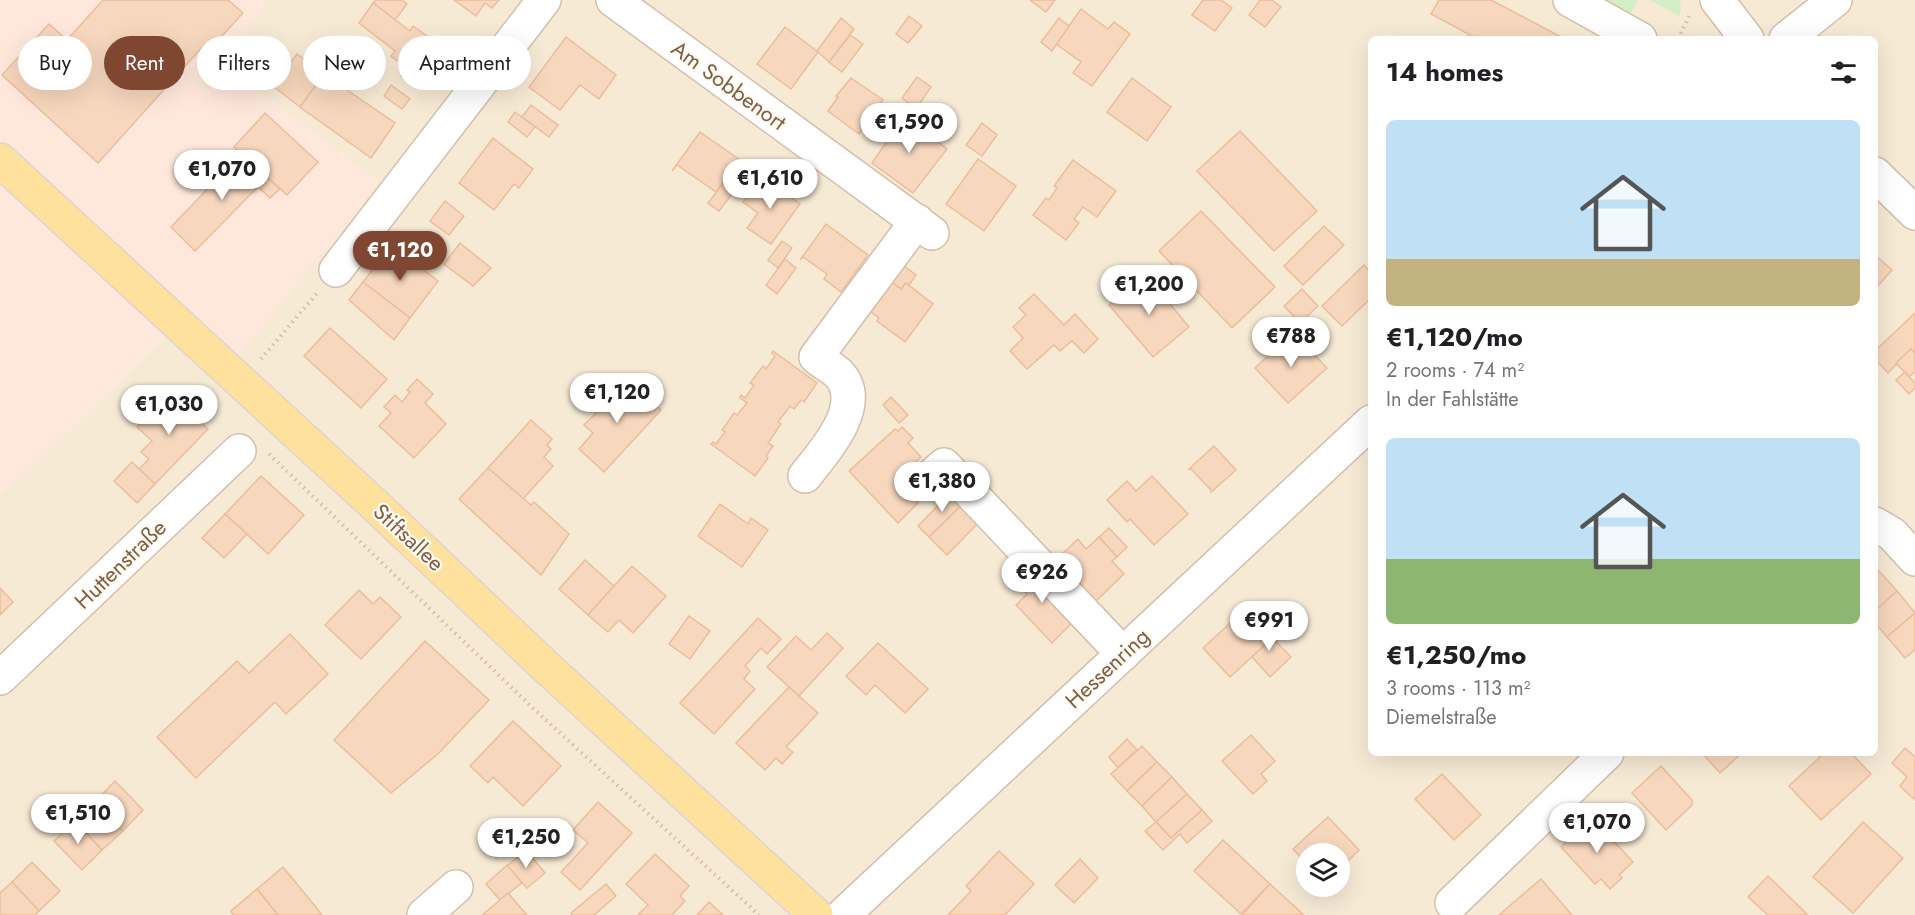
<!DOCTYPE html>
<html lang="en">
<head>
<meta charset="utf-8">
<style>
	body { margin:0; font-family:Jost,sans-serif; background:#f6f6f6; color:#202124; height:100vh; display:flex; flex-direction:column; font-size:22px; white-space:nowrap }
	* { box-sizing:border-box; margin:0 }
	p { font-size:20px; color:#757577 }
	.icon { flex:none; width:33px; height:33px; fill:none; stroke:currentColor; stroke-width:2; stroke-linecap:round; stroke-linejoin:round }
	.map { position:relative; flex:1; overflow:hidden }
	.panel { position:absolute; left:1368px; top:36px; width:510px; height:720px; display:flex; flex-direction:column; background:#fff; border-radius:9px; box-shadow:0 6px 24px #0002 }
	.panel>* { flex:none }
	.guide { position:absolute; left:18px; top:36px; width:570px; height:54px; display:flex; gap:12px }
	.controls { position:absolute; left:1296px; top:843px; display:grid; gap:12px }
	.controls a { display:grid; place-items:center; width:54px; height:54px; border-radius:50%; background:#fff; box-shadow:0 6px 24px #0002; font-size:30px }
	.price { position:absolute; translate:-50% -51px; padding:0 14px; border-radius:21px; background:#fff; color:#222; font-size:20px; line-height:39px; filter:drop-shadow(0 2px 3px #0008) }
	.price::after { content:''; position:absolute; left:50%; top:36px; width:18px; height:14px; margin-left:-9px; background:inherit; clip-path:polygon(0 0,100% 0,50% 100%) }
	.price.current { background:#7f4632; color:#fff }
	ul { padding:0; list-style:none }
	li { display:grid; align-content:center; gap:12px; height:318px; padding:0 18px }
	li span { display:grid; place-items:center; height:186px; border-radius:9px; color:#555 }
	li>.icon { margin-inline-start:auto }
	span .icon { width:108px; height:108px; fill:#fffc; stroke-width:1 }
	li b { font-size:26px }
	h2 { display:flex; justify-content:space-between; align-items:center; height:72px; padding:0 18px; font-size:26px }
	.chip { padding:0 21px; border-radius:27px; background:#fff; box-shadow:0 6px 24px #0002; font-size:21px; line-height:54px }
	.chip.current { background:#7f4632; color:#fff }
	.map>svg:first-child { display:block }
	.residential { fill:#f7ead5; fill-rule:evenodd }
	.commercial { fill:#ffe8db }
	.green { fill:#d3eec4 }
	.building { fill:#f7d7bd; stroke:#ebbe9b; stroke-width:1.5 }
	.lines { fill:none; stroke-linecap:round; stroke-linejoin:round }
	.minor-casing { stroke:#d3bfac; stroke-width:36 }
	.major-casing { stroke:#ddd5cf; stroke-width:36 }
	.path { stroke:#ddba9f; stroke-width:4; stroke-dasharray:1.5 4.5; stroke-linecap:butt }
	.minor { stroke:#fff; stroke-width:33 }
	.major { stroke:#ffe19e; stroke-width:33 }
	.labels { text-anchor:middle; stroke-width:4.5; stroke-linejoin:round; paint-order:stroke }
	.street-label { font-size:22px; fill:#7c5e48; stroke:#fffaf0 }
</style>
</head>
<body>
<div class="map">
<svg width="1915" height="915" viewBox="0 0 1915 915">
	<rect width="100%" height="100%" fill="#fef7e8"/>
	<path class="residential" d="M259,0h1656v915h-1915v-419l179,-171 49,44 150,-187 -156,-119 42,-58zM1371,39h504v714h-504zM1306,854h34v32h-34z"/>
	<path class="commercial" d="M0,0h259l5,5 -42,58 156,119 -150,188 -49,-45 -179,171z"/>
	<g class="green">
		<path d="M1605,0h33l-9,16z"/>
		<path d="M1650,0h30l1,10 -2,6z"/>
	</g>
	<g class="building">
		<path d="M103,0h125l15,13 -33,36 -5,-5 -107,119 -96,-88 47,-51 18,16z"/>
		<path d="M376,0h26l5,4 -12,16 -22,-17z"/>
		<path d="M454,0h45l-7,8 -7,-5 -9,13z"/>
		<path d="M1030,0h25l-9,12z"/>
		<path d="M1203,0h18l11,8 -17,23 -23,-16z"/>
		<path d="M1260,0h12l9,7 -16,20 -16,-12z"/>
		<path d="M1439,0h52l74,39h-94l1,-3 -41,-22z"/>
		<path d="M373,3l37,28 3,-5 36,26 -23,30 -10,-8 -6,9 -9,-7 6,-8 -16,-12 4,-5 -36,-28z"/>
		<path d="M1081,9l27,20 6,-7 16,12 -38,52 -19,-13 8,-11 -25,-18z"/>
		<path d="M909,16l13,10 -14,17 -12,-9z"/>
		<path d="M841,18l13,11 -25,33 -12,-11z"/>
		<path d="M1059,18l10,8 -17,25 -11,-9z"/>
		<path d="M785,27l33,25 -27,37 -34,-25z"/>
		<path d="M850,35l13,9 -21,28 -13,-10z"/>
		<path d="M566,37l50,38 -17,24 -19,-14 -20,25 -31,-23z"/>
		<path d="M297,54l27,20 -24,33 -27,-21z"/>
		<path d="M324,74l71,49 -24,35 -71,-51z"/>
		<path d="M917,77l14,10 -15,22 -14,-11z"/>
		<path d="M851,78l32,22 -24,34 -31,-23 10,-14 -2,-1z"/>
		<path d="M1132,78l39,29 -24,34 -40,-29z"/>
		<path d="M391,85l19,14 -8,10 -18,-13z"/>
		<path d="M531,105l27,20 -9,12 -27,-20z"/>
		<path d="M515,112l20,15 -8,10 -19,-15z"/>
		<path d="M265,113l53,49 -31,33 -53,-48z"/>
		<path d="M906,113l24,18 -2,3 19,15 -34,44 -41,-30z"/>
		<path d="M982,123l15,12 -15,21 -16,-11z"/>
		<path d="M1240,131l77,80 -43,40 -77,-80z"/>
		<path d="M700,132l40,28 -24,32 -39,-27 -5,6z"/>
		<path d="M493,138l40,31 -14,19 -5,-4 -20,26 -35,-27z"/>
		<path d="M241,154l39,35 -10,9 -12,-11 -63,64 -24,-24z"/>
		<path d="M978,159l38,27 -32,45 -38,-27z"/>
		<path d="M1073,160l43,31 -19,26 -14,-10 -9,12 5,4 -13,17 -33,-25 13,-17 3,2 8,-12 -3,-2z"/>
		<path d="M762,176l38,28 -29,40 -24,-16 11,-15 -15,-11z"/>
		<path d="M728,177l11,8 -20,26 -11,-8z"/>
		<path d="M445,201l19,15 -15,19 -19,-14z"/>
		<path d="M1201,211l74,76 -43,41 -73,-77z"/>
		<path d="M826,224l42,31 -27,37 -17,-13 3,-5 -24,-17 -3,3z"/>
		<path d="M1324,226l20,19 -41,40 -19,-19z"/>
		<path d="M782,241l10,7 -14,20 -10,-8z"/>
		<path d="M460,243l31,25 -18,18 -29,-22z"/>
		<path d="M391,245l47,36 -28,37 -47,-36z"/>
		<path d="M1875,255l17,15 -17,19z"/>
		<path d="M785,259l11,9 -19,26 -11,-9z"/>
		<path d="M900,263l16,12 -7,10 -3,-2 -5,6 -13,-9z"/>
		<path d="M1364,265l7,8v25l-29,28 -20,-20z"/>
		<path d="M1145,274l44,53 -36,30 -44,-52z"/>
		<path d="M888,279l13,10 5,-6 27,21 -28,38 -28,-21 2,-3 -13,-10z"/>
		<path d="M363,282l47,36 -16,22 -45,-40z"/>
		<path d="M1302,289l16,17 -18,17 -16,-17z"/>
		<path d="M1034,294l30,31 11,-11 23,25 -14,14 -12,-12 -12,10 -6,-6 -27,24 -17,-18 13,-13 -10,-11 13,-12 -7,-7z"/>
		<path d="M1915,313v40l-4,-4 -23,24 -13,-14v-8z"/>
		<path d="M330,328l57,51 -26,29 -57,-52z"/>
		<path d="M1293,333l34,35 -39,35 -33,-35z"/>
		<path d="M1911,349l4,4v19l-6,5 -13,-14z"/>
		<path d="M773,351l44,32 -13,19 -3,-2 -7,9 -4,-3 -12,16 3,2 -13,19 5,3 -7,10 2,2 -13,18 -44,-32 2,-2 3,2 9,-12 -3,-2 12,-17 3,2 10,-12 -7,-5 1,-3 4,3 9,-13 -4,-2 13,-17 3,3 9,-13 -3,-3z"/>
		<path d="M1905,372l10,11v5l-6,6 -13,-14z"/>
		<path d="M417,379l16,15 -8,9 21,21 -32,34 -35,-32 12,-13 -7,-6 11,-12 7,7 8,-10 -3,-2z"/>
		<path d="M626,379l35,31 -57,62 -25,-23 14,-16 -9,-8 14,-14 -6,-5 10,-11 5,5z"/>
		<path d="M170,392l38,37 -53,55 -16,-15 10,-10 -8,-7 11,-11 -15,-14z"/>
		<path d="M891,397l17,18 -9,8 -16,-18z"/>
		<path d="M531,420l21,19 -5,6 4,4 -7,8 9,9 -30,33 -35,-31z"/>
		<path d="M902,427l11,11 -5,5 13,14 -25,22 22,24 -20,20 -49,-52 46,-42 3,2z"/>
		<path d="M1214,446l22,24 -26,23 2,-2 -21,-22h-2z"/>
		<path d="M132,462l23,22 -18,19 -23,-22z"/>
		<path d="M488,468l43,37 3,-3 35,32 -28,41 -82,-76z"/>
		<path d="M261,476l43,39 -36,39 -43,-40z"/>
		<path d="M1152,476l36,38 -34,31 -24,-26 -3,3 -20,-22 20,-19 9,10z"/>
		<path d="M954,489l12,12 -37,36 -11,-11z"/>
		<path d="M966,501l17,17 -36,37 -18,-18z"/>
		<path d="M720,504l28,20 3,-6 17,12 -26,37 -44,-31z"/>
		<path d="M225,514l22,20 -23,24 -22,-20z"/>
		<path d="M1109,528l18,19 -10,10 -18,-20z"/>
		<path d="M1099,537l18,20 -5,4 12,13 -29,28 -39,-42 22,-21 8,10z"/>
		<path d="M585,560l29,26 -26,29 -29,-26z"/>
		<path d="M1031,564l45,55 -24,24 -36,-38 11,-11 -19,-18 7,-7 5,5z"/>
		<path d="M632,566l34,30 -33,37 -14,-13 -11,12 -20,-17z"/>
		<path d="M1879,571l18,20 -22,20v-37z"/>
		<path d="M0,588l13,14 -13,13z"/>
		<path d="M359,590l14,14 7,-7 21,20 -40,42 -36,-34z"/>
		<path d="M1897,591l18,22 -28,24 -12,-14v-12z"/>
		<path d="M1915,613v37l-10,8 -18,-21z"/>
		<path d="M1240,614l27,29 -37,34 -27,-29z"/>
		<path d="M689,616l21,15 -20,28 -21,-15z"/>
		<path d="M758,618l23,21 -14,15 -6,-6 -16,18 5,5 -6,8 11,10 -41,45 -34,-31z"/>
		<path d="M1255,620l36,37 -21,20 -18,-20 15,-14 -17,-18z"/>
		<path d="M827,633l16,15 -44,48 -32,-29 29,-31 15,14z"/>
		<path d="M290,634l38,40 -42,40 -11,-12 -79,76 -39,-41 80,-76 12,12z"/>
		<path d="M425,641l64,59 -50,53 -48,40 -57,-53z"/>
		<path d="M878,643l50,46 -23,24 -30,-28 -9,10 -20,-19z"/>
		<path d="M789,687l29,26 -32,34 7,5 -11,12 -6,-6 -11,12 -29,-27z"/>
		<path d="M513,721l48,45 -38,40 -30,-29 -5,6 -18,-17z"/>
		<path d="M1251,735l24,26 -14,13 6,7 -14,13 -31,-33z"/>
		<path d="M1127,739l10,11 -19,18 -9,-11z"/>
		<path d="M1142,746l15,16 -30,29 -16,-17z"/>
		<path d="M1905,748l10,9v43l-15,-14 7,-9 -15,-14z"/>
		<path d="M1702,753h40l-22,20z"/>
		<path d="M1824,753h27l20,21 -50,46 -32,-34z"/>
		<path d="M1157,762l15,15 -30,29 -15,-15z"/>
		<path d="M1661,766l31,34v5l-26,25 -34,-37z"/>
		<path d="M1442,774l39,41 -27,25 -39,-41z"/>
		<path d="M1172,777l15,17 -31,28 -14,-16z"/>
		<path d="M115,781l28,29 -20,21 -28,-29z"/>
		<path d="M1187,794l15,16 -31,28 -15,-16z"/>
		<path d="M95,802l28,29 -21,19 -27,-29z"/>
		<path d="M598,802l34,31 -52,57 -19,-18 27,-29 -15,-13z"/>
		<path d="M1202,810l10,11 -25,22 -7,-9 -17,16 -18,-19 11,-9 15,16z"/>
		<path d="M1328,817l31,33 -19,19v-15h-34v9l-13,-14z"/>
		<path d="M1592,817l41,45 -14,13 3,3 -12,11 -9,-10 -6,5 -34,-37z"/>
		<path d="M502,819l17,19 -23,20 -11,-13 8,-7 -6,-6z"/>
		<path d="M75,821l27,29 -20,20 -28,-29z"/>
		<path d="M1863,822l40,36 -50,55 -40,-36z"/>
		<path d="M1223,840l47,44 -29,30 -47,-43z"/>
		<path d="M526,850l19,23 -18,15 -20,-22z"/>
		<path d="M999,851l35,33 -29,31h-57l23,-24 -5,-5z"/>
		<path d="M655,854l34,32 -9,10 5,5 -13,14h-34l10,-10 -22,-21z"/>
		<path d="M1080,859l18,19 -24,25 -19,-18z"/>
		<path d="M32,862l28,29 -21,20 -27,-29z"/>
		<path d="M507,865l15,18 -22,17 -14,-16z"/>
		<path d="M283,867l32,39 7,9h-44l-21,-26z"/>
		<path d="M1768,876l40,39h-40l-20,-18z"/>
		<path d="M1541,879l31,36h-73z"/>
		<path d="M12,882l27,29 -4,4h-35v-22z"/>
		<path d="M606,884l10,12 -22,19h-22l-1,-2z"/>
		<path d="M1270,884l34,31h-62z"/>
		<path d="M257,889l21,26h-45l-2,-4z"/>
		<path d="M508,893l19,22h-45l18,-15z"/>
		<path d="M709,902l14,13h-26z"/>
	</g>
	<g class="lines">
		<defs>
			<g id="minor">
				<path d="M613,0l319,233"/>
				<path d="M1570,0l70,39"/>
				<path d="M1717,0l30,39"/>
				<path d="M1786,39l49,-39"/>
				<path d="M1875,174l40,39"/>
				<path d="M336,270l208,-270"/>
				<path d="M805,476c19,-24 62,-71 34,-102 -6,-6 -16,-11 -23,-17l101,-136"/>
				<path d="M924,483l20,-18 179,189"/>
				<path d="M1875,524l17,10 23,25"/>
				<path d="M0,678l239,-227"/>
				<path d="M1452,903l155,-150"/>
				<path d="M424,915l32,-28"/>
				<path d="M843,915l528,-493"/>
			</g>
			<path id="major" d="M0,160l377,347 166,157 273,251"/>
		</defs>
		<use href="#minor" class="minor-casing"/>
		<use href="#major" class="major-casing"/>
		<g class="path">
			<path d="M1678,39l12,-25"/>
			<path d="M261,359l57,-67"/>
			<path d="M269,454l267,257 223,204"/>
		</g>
		<use href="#minor" class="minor"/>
		<use href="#major" class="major"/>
	</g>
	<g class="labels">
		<g class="street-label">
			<text transform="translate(729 85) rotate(36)" y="8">Am Sobbenort</text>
			<text transform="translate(409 537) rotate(43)" y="8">Stiftsallee</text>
			<text transform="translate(120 564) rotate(-44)" y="8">Huttenstraße</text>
			<text transform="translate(1107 668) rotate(-43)" y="8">Hessenring</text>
		</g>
	</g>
</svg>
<div class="controls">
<a><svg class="icon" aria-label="layers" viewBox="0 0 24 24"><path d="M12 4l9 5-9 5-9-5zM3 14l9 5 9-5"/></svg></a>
</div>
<b class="price" style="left:909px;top:154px">€1,590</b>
<b class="price" style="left:222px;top:201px">€1,070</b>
<b class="price" style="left:770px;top:210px">€1,610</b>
<b class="price current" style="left:400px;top:282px">€1,120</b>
<b class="price" style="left:1149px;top:316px">€1,200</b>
<b class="price" style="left:1291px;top:368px">€788</b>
<b class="price" style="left:617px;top:424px">€1,120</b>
<b class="price" style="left:169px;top:436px">€1,030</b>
<b class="price" style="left:942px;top:513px">€1,380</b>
<b class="price" style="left:1042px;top:604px">€926</b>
<b class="price" style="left:1269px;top:652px">€991</b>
<b class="price" style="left:78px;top:845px">€1,510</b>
<b class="price" style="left:1597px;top:854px">€1,070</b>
<b class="price" style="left:526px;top:869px">€1,250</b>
<div class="guide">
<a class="chip">Buy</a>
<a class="chip current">Rent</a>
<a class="chip">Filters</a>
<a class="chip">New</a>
<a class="chip">Apartment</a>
</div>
<section class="panel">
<h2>14 homes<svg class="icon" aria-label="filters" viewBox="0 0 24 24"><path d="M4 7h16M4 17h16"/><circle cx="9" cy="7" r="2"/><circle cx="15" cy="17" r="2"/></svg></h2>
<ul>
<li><span style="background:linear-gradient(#bfe0f5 75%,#c2b280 0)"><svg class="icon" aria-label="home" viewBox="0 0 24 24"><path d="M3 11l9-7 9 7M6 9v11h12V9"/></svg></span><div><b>€1,120/mo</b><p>2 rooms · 74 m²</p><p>In der Fahlstätte</p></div></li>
<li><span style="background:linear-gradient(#bfe0f5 65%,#8fb573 0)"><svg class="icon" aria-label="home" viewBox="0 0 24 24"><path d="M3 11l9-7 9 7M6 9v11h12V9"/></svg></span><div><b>€1,250/mo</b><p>3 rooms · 113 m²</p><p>Diemelstraße</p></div></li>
</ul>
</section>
</div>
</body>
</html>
